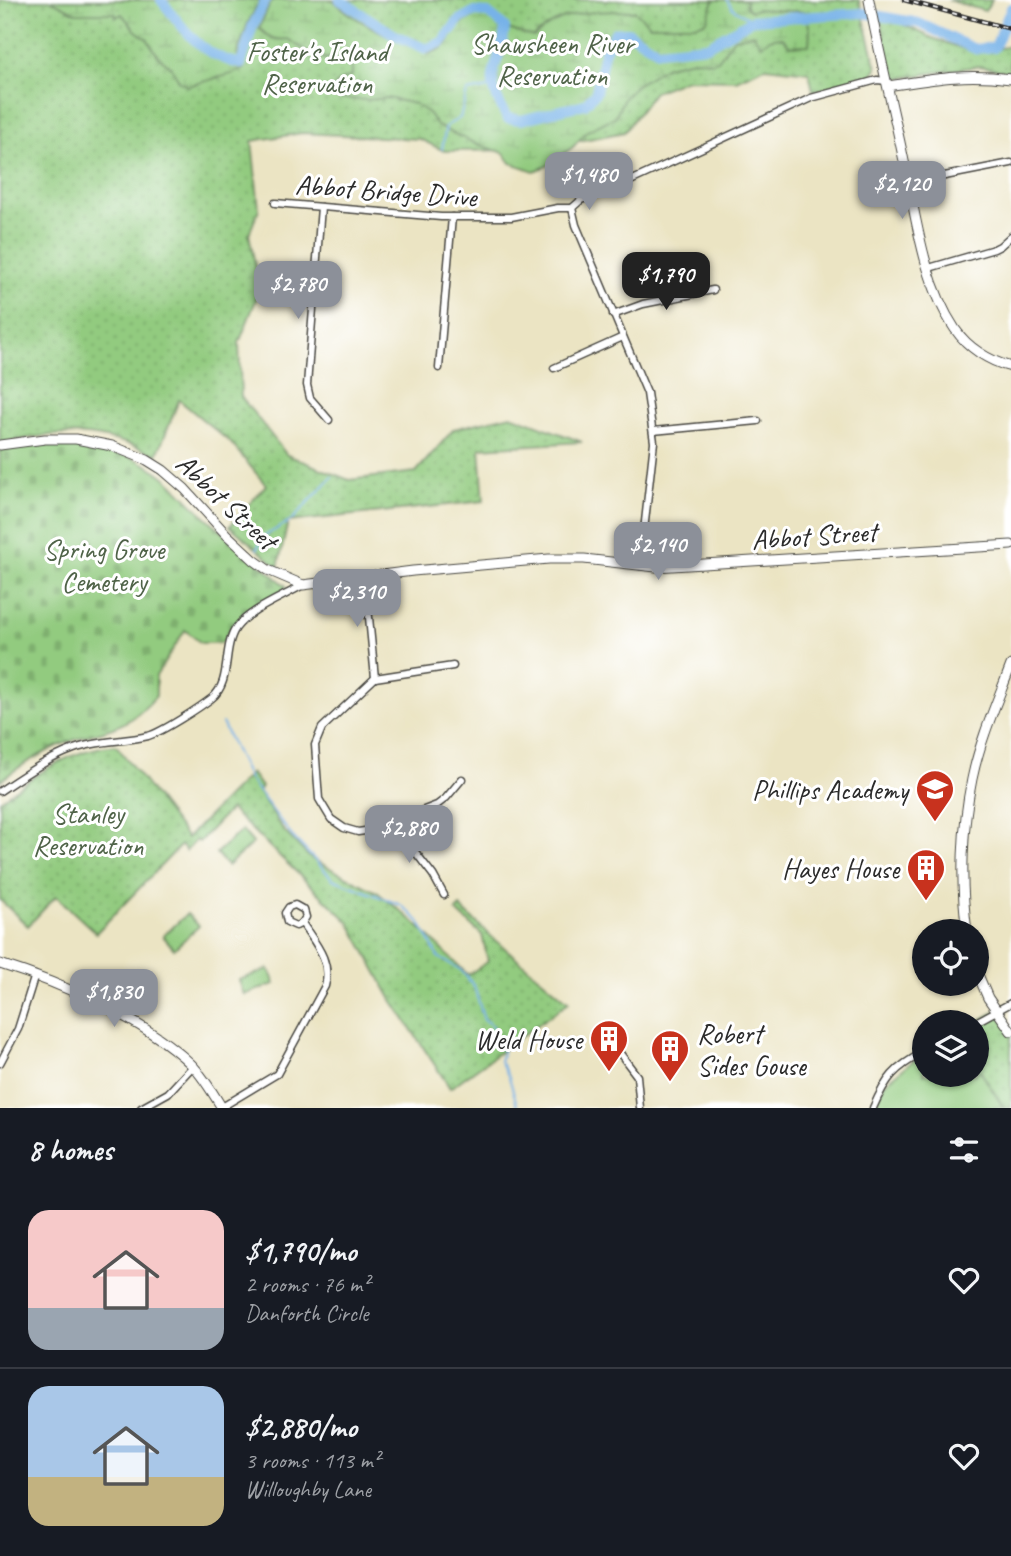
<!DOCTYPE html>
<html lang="en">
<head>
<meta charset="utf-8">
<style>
	body { margin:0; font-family:Caveat,sans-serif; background:#20242c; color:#f1f3f6; height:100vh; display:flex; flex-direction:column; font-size:26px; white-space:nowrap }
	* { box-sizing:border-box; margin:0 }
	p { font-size:23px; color:#9ea1a6 }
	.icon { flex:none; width:38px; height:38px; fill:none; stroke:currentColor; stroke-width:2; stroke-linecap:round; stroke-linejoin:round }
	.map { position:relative; height:1108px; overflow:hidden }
	.sheet { display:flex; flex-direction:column; background:#171b24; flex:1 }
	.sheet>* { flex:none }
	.fabs { position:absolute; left:912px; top:919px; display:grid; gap:14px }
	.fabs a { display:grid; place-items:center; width:77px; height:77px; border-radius:50%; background:#171b24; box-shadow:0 2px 5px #0004; font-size:35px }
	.price { position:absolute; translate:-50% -60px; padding:0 16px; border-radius:14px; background:#8c9099; color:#fff; font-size:23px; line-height:46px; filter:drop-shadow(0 2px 4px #0008) }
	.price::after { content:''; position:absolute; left:50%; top:42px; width:21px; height:16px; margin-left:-10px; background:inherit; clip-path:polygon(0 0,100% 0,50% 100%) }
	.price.current { background:#222; color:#fff }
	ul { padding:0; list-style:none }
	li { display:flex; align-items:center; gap:21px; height:175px; padding:0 28px }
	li+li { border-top:2px solid #363941 }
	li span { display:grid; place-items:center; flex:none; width:196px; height:140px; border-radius:21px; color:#555 }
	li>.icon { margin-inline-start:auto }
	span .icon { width:84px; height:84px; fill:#fffc; stroke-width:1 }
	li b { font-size:30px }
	h2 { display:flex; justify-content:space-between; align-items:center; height:84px; padding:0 28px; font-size:30px }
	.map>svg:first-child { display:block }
	.grass { fill:url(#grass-dots); stroke:#5e7b55; stroke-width:2 }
	.wetland { fill:url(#wetland-marsh); stroke:#5e7b55; stroke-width:2 }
	.cemetery { fill:url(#cemetery-stones); stroke:#5e7b55; stroke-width:2 }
	.pitch { fill:#92cb7f; stroke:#5e7b55; stroke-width:2 }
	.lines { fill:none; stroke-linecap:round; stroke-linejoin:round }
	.stream { stroke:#77b2e8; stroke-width:2 }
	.river { stroke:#77b2e8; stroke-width:10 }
	.street-casing { stroke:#484742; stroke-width:9 }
	.secondary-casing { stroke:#484742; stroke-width:11 }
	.street { stroke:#fff; stroke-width:6 }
	.secondary { stroke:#fff; stroke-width:9 }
	.rail-casing { stroke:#2b2b2b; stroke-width:4.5 }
	.rail { stroke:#fff; stroke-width:2; stroke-dasharray:5; stroke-linecap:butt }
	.labels { text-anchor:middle; stroke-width:6; stroke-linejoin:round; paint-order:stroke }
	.park-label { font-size:28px; fill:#4f6348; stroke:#fff }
	.street-label { font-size:28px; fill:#2b2b2b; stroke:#fff }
	.poi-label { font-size:28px; fill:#2b2b2b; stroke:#fff; text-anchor:end }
</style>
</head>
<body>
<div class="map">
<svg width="1011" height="1108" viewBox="0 0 1011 1108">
	<defs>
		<pattern id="grass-dots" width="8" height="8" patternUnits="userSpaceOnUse" patternTransform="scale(1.75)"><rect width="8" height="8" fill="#92cb7f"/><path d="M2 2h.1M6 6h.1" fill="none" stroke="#7eae6e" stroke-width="1.8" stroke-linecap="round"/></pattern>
		<pattern id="wetland-marsh" width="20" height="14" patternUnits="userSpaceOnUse" patternTransform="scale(1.75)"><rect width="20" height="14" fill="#92cb7f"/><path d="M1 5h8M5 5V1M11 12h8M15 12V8" fill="none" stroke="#7eae6e"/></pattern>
		<pattern id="cemetery-stones" width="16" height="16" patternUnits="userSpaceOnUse" patternTransform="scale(1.75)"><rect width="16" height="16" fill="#92cb7f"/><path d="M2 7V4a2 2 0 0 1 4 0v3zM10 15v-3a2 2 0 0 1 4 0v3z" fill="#7eae6e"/></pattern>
	</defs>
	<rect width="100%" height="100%" fill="#fff"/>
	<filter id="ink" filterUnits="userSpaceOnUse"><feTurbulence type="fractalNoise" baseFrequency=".0143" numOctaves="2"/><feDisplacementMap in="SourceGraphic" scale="14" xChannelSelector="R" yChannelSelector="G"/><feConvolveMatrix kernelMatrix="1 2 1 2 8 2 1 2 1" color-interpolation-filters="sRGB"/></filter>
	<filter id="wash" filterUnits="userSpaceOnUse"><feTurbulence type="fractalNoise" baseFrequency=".00686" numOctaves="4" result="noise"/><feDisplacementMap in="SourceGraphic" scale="28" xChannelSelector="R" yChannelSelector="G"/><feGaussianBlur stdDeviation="1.57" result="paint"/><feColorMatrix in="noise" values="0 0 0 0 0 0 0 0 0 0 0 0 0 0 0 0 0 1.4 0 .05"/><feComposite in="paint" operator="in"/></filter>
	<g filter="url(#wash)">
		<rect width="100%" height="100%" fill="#ebe4c3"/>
		<g class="grass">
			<path d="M0,0h859l18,68 -6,8 -58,15 -4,-19 -44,-5 -29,13 -49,-1 -33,13 -30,40 -91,18 -89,1 -24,-12 -118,-6 -50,8 7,68 -10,25 11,56 -21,53 2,54 46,58 62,25 67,-8 38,-43 57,-14 71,27 -102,6 4,53 -196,21 -10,45 -48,-41 36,-41 -35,-42 -52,-43 -22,55c-56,-25 -98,-26 -157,-11z"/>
			<path d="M948,0h44l-7,11z"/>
			<path d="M879,13l53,25 44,15 35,-7 -2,26 -30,-6 -86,13z"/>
			<path d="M116,745l71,93 64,-65 10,14 -3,4 26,40 26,27 67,34 36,29 55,54 20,-14 -6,-26 -26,-24 4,-4 35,33 74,62 -119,86 -58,-88 -43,-78 -119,-113 -31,33 -3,-2 -10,11 -5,-6 -85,88 -40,-37 -28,30 -28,-26v-100c36,-25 70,-51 116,-55z"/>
			<path d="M997,1011l14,20v77h-7l-27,-42v-44z"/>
		</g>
		<g class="wetland">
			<path d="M50,0h210l-12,23 -11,31 7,15c-7,5 -44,13 -56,17l-8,-4 -9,-15 -13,-11 -10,-16 -13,-10 -13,-16 -6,3 -1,-4h-39z"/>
			<path d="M272,0h61c25,25 64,39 96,54l10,-4 8,-6 10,-17 19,-12 9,-1 5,2 10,11c13,2 21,8 34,10 28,-27 63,-26 101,-26l15,14h47l10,-4 7,-21h32v7l5,4 7,-2 47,3 5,18 -1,15 -19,1 -8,-9c-8,1 -15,1 -20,8l-4,-3 -4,-8 -20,4 -16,22 -6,2 -15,-3 -30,7 -32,20 -11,12 -9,19 -28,14 -14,16 -26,19 -13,5 -23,-8 -7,-10 -30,-10 -37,-17 -8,-12 -14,-10 -28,-6 -22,2 -28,-2 -4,-10 6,-7 13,-5v-16l-5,-6c-30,11 -35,0 -59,-15 -14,2 -19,-1 -29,-11z"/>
		</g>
		<path class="cemetery" d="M46,443c40,0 79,6 112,29 17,12 31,30 47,44 26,24 54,47 81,70l-1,4 -42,25 -14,15 -7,13h-21l-16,-13 -29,46v20c-35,41 -56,31 -100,51 -20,9 -38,20 -56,34v-331z"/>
		<g class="pitch">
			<path d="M242,830l11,13 -26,23 -11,-13z"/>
			<path d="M187,914l12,12 -25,23 -11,-13z"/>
			<path d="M269,969l6,15 -31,11 -5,-15z"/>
			<path d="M924,1052v22h52l1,-8 27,42h-130l10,-24z"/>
		</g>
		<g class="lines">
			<g class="stream">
				<path d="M727,0l5,8 20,12"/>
				<path d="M442,149l4,-23 14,-8 7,-26 27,-5"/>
				<path d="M257,549l6,-12 29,-17 40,-43"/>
				<path d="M222,723l27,56 43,57 41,43 68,26 18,16 19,36 23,13 13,16 10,34 9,6 2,14 8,10 -3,11 9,16 9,31"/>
			</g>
			<g class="river">
				<path d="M161,0c25,31 39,56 80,64l12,-39 13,-25"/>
				<path d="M340,0l55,35 31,14 16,-7 17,-22 14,-8 15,1 17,14c-1,18 -9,32 -12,49 -2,14 8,30 14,42l14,2 64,-16 11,-12 8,-39 11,-21h13l30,19 49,-5 45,-26 111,-7 56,10 56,26 20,-2 16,-39"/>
			</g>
		</g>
	</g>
	<g filter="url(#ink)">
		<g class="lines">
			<defs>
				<g id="street">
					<path d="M909,183l102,-20"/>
					<path d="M275,203l166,14h70l47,-9h14l9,-8 43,-16 187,-86 66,-18 10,1"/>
					<path d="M321,207l-14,178 3,13 19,22"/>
					<path d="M572,208l4,17 71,168 7,49 -14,124"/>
					<path d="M929,268l65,-19 6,-3 11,-10"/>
					<path d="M613,315l30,-11 70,-14"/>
					<path d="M439,368l13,-151"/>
					<path d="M554,368l69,-31"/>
					<path d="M653,431l105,-10"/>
					<path d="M365,577l10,101"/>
					<path d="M453,666l-78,12 -53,50 -7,17 4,54 12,20 13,9 14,4 14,-2 65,-25 9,-7 16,-19"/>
					<path d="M0,791c24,-16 47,-32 74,-42 24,-9 49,-7 74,-13 14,-4 51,-28 64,-38 20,-16 10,-50 24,-70 13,-18 47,-31 67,-43"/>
					<path d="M393,823l40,52 11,20"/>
					<path d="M976,1022l35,-19"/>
					<path d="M619,1052l18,24 3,32"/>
					<path d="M0,1063l18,-34 17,-54"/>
					<path d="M222,1107l55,-33 48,-88c7,-25 -10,-43 -23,-63l4,-6 -2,-7 -9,-5 -6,2 -4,6 2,9 9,4 6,-3"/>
					<path d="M141,1108l27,-15 25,-27"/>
					<path d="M873,1108c13,-30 21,-40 51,-56"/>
				</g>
				<g id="secondary">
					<path d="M869,0c10,54 24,108 35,161 12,55 19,120 51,168 13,19 34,32 56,38"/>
					<path d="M888,86c46,-7 76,-13 123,-7"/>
					<path d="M0,445l45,-6h31l36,7 35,14 16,10 22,19 41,45 28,26 14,10 35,15 110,-14 136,-12h35l72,8 355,-22"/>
					<path d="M967,931c-7,-49 -5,-104 5,-152 8,-39 25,-77 39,-114"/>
					<path d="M0,964c61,19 144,55 191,100 12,12 22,29 31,44"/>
					<path d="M976,970l12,28 23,33"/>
				</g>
			</defs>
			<use href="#street" class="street-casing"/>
			<use href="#secondary" class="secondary-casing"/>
			<use href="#street" class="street"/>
			<use href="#secondary" class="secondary"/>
			<defs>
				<path id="rail" d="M904,0l107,29"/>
			</defs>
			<use href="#rail" class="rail-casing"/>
			<use href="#rail" class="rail"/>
		</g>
	</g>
	<defs>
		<symbol id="school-pin" viewBox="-11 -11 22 30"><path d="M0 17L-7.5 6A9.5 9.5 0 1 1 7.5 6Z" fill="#c8321e" stroke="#fff"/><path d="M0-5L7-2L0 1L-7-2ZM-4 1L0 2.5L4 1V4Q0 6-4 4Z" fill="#fff"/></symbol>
		<symbol id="building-pin" viewBox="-11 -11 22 30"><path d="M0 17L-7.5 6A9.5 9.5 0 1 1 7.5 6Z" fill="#c8321e" stroke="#fff"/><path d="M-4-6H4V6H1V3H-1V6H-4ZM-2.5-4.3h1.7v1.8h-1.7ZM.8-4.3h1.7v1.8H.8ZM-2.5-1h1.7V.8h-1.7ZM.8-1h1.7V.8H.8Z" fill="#fff"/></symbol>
	</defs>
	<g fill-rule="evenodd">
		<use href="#school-pin" x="913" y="767" width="44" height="60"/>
		<use href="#building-pin" x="904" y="846" width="44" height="60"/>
		<use href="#building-pin" x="587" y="1017" width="44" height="60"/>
		<use href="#building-pin" x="648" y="1027" width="44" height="60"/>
	</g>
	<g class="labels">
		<g class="park-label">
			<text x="552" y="53">Shawsheen River<tspan x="552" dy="32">Reservation</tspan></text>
			<text x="317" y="61">Foster's Island<tspan x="317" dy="32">Reservation</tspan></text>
			<text x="104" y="559">Spring Grove<tspan x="104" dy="32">Cemetery</tspan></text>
			<text x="88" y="823">Stanley<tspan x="88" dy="32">Reservation</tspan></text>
		</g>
		<g class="street-label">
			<text transform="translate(386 190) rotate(4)" y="10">Abbot Bridge Drive</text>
			<text transform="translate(227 501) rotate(43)" y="10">Abbot Street</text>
			<text transform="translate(814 535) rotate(-4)" y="10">Abbot Street</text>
		</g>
		<g class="poi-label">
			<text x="908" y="799">Phillips Academy</text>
			<text x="899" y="878">Hayes House</text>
			<text x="697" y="1043" text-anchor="start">Robert<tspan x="697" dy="32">Sides Gouse</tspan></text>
			<text x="582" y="1049">Weld House</text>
		</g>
	</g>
</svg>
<div class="fabs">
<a><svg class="icon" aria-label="locate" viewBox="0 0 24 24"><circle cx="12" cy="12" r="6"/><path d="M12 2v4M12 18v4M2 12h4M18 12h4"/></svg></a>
<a><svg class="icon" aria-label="layers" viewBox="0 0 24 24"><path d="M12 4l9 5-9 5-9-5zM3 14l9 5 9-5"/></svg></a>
</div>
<b class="price" style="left:589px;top:212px">$1,480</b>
<b class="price" style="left:902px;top:221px">$2,120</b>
<b class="price current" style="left:666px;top:312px">$1,790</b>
<b class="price" style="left:298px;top:321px">$2,780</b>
<b class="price" style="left:658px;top:582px">$2,140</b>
<b class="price" style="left:357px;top:629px">$2,310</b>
<b class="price" style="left:409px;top:865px">$2,880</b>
<b class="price" style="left:114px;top:1029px">$1,830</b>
</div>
<section class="sheet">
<h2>8 homes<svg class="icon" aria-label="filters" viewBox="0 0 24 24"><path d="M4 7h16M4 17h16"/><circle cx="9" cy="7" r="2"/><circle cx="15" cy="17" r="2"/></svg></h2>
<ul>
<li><span style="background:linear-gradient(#f6c9c9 70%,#9aa5b1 0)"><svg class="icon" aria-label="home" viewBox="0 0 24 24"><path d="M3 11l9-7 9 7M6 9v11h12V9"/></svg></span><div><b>$1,790/mo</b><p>2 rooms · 76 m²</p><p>Danforth Circle</p></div><svg class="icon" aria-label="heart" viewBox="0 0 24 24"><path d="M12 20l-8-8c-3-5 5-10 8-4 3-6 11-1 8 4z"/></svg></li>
<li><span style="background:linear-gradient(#a9c7e8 65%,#c2b280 0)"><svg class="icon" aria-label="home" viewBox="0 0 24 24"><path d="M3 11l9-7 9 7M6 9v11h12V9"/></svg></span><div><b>$2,880/mo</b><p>3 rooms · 113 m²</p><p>Willoughby Lane</p></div><svg class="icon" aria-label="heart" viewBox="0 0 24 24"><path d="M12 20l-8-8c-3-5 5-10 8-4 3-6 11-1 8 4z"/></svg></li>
</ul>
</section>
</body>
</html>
